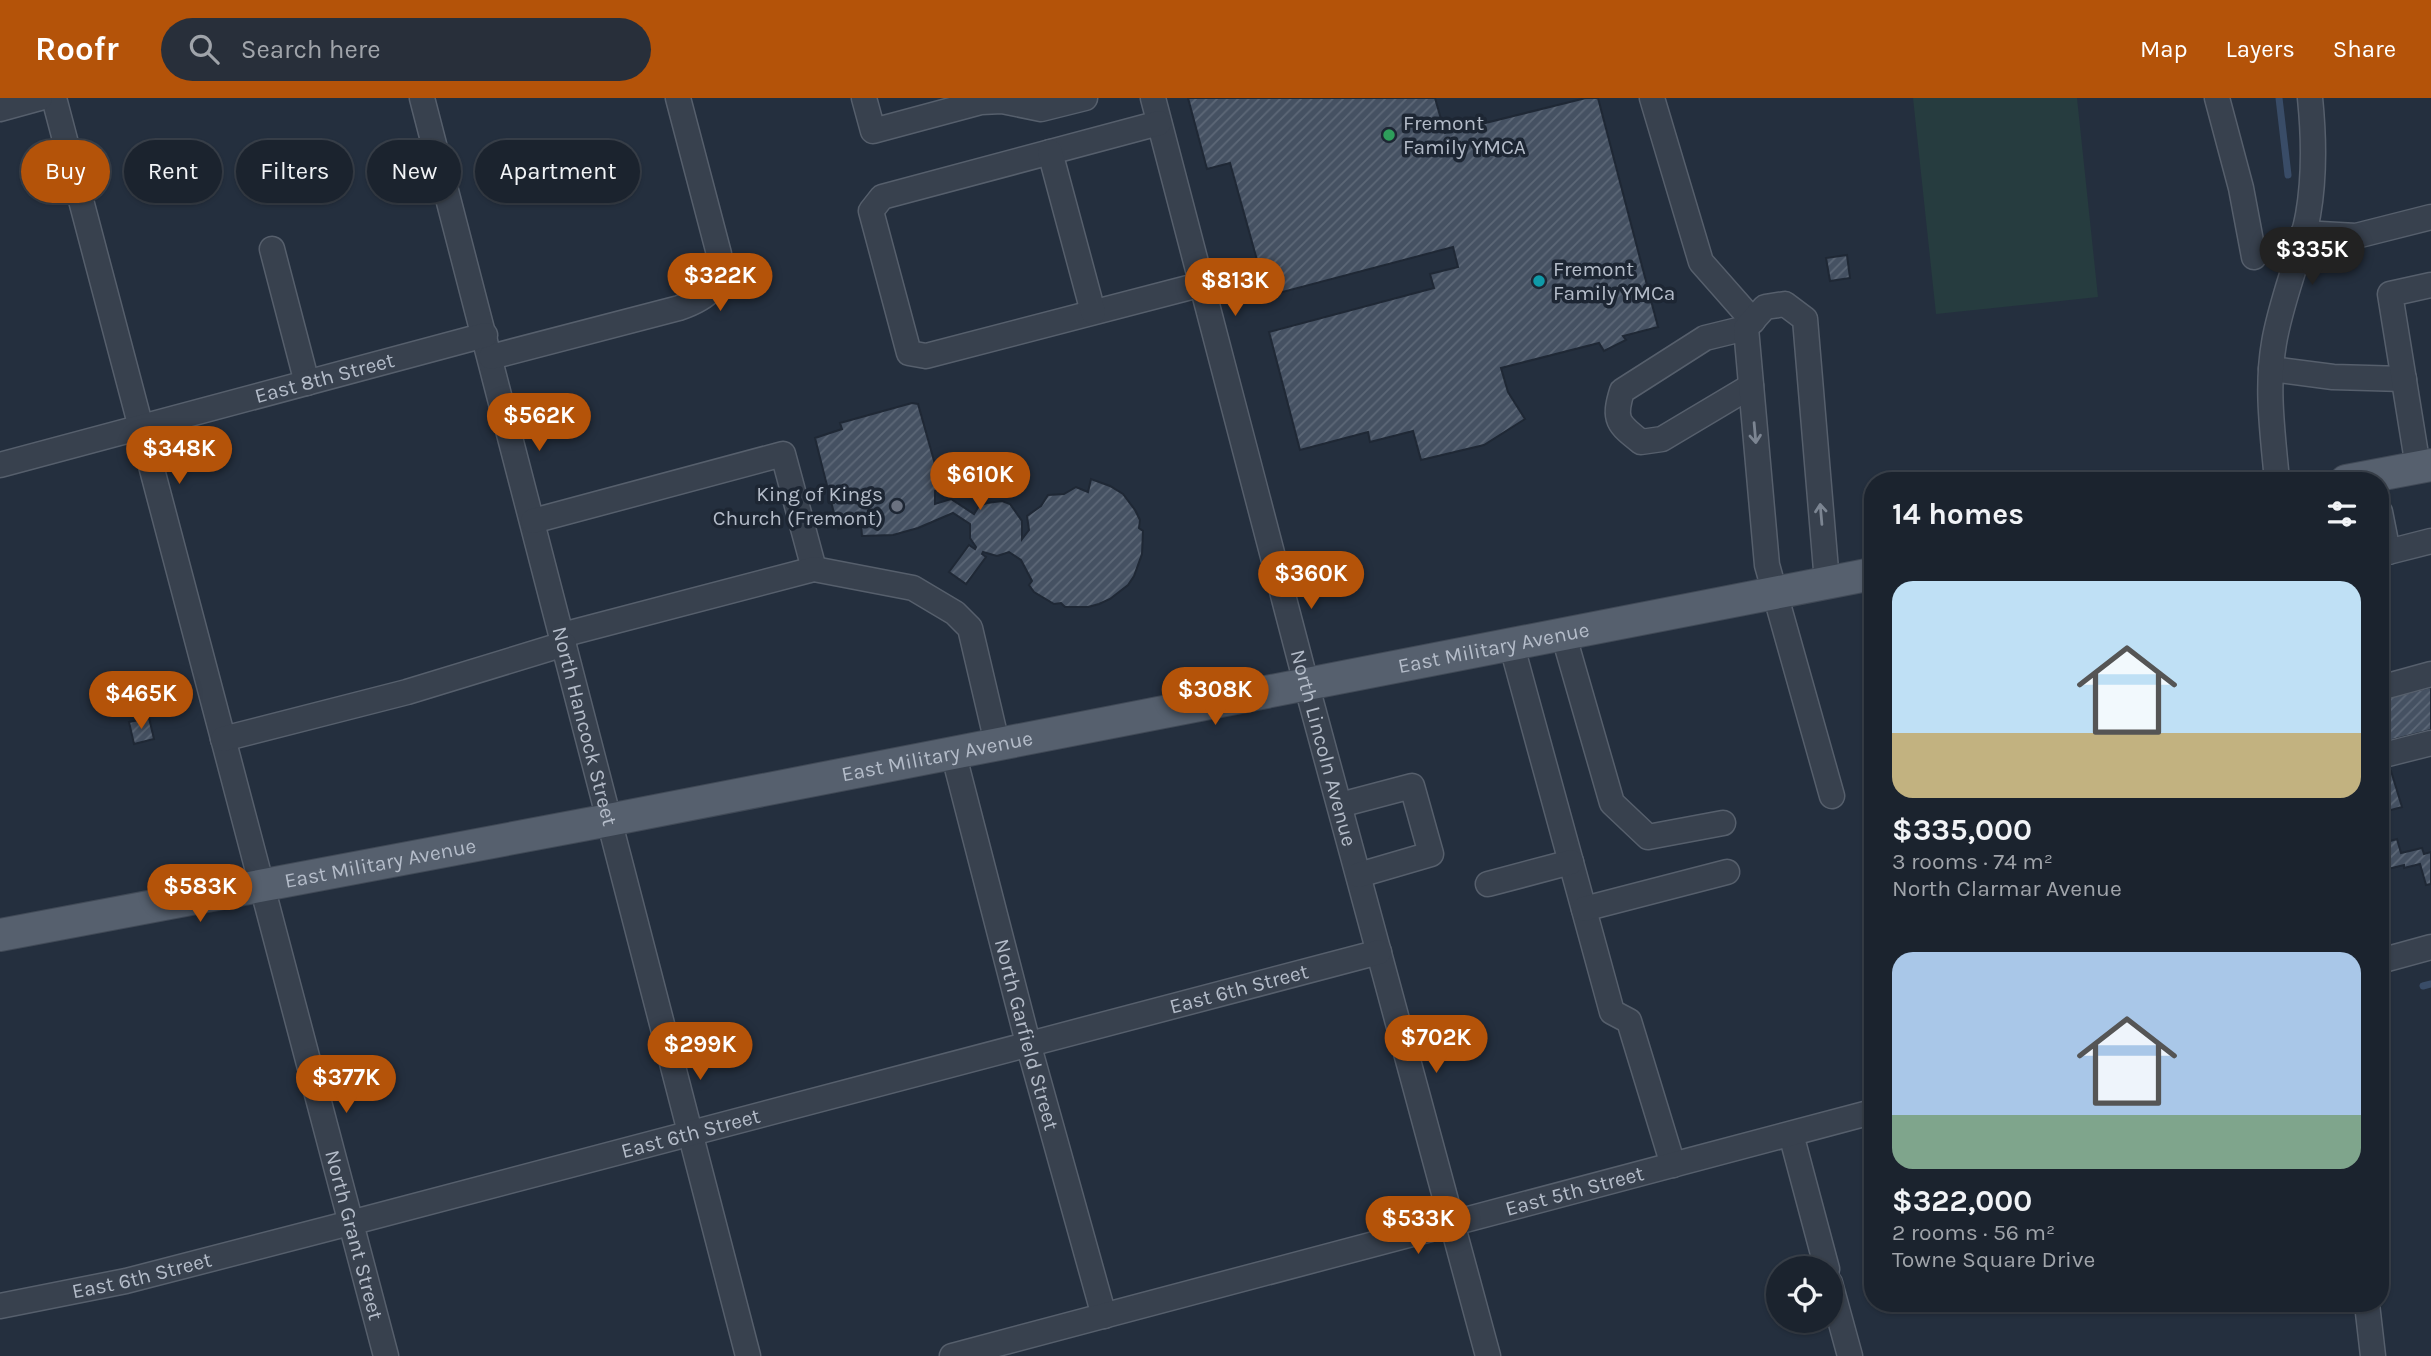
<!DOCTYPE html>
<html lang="en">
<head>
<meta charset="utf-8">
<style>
	body { margin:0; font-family:Karla,sans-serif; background:#282f3a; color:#f1f3f6; height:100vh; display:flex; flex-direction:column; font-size:26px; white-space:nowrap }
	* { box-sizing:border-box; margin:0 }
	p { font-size:23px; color:#a0a4aa }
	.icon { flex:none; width:38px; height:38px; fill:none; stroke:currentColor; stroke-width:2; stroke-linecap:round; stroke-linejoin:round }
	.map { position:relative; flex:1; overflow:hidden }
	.details { position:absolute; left:1864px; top:374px; width:525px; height:840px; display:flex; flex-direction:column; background:#1b232e; border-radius:28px; box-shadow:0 2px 5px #0004,0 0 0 2px #39404a }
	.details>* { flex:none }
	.hud { position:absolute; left:21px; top:42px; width:665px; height:63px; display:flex; gap:14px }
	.buttons { position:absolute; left:1766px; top:1158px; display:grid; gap:14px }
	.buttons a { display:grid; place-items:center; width:77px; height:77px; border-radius:50%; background:#1b232e; box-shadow:0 2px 5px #0004,0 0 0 2px #39404a; font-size:35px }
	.price { position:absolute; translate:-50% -60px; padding:0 16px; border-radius:24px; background:#b45309; color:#fff; font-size:23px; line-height:46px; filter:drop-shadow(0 2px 4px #0008) }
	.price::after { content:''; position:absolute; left:50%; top:42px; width:21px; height:16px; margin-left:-10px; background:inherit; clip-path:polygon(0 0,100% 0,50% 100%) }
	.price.selected { background:#222; color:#fff }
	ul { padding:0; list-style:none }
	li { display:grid; align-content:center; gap:14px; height:371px; padding:0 28px }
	li span { display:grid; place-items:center; height:217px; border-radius:21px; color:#555 }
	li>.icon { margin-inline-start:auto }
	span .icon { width:126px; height:126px; fill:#fffc; stroke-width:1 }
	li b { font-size:30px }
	h2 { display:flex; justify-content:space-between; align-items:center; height:84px; padding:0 28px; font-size:30px }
	.pill { padding:0 24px; border-radius:32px; background:#1b232e; box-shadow:0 2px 5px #0004,0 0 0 2px #39404a; font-size:24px; line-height:63px }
	.pill.selected { background:#b45309; color:#fff }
	header { display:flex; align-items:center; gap:42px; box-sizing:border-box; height:98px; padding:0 35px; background:#b45309; color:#fff }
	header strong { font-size:33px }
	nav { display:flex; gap:38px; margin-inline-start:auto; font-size:24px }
	.search { width:490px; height:63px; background:#282f3a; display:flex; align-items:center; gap:18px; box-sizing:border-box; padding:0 24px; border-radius:38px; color:#a0a4aa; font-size:26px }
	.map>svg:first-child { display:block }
	.pitch { fill:#263c3f }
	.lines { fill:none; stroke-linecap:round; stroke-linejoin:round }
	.stream { stroke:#394c67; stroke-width:7 }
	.building { fill:url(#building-hatch); stroke:#1f2835; stroke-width:2 }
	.minor-casing { stroke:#565f6c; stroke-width:27 }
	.major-casing { stroke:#414a57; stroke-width:34 }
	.minor { stroke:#38414e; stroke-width:24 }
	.major { stroke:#56606e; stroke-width:32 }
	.oneway { stroke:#7c8592 }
	.leisure-dot { fill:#2e9e5b; stroke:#1d2633; stroke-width:2.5 }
	.culture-dot { fill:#0f9aa8; stroke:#1d2633; stroke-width:2.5 }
	.worship-dot { fill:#6b7280; stroke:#1d2633; stroke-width:2.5 }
	.labels { text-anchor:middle; stroke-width:7; stroke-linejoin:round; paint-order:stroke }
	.poi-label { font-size:21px; fill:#b4bcc9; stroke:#1d2633; text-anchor:start }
	.street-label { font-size:21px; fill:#b4bcc9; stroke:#1d2633 }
</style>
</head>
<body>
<header>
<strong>Roofr</strong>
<div class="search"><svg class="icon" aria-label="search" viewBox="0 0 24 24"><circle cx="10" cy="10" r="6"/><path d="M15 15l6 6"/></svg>Search here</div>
<nav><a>Map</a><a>Layers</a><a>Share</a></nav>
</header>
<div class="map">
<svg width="2431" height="1258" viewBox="0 0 2431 1258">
	<defs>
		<pattern id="building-hatch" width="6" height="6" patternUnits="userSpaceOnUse" patternTransform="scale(1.75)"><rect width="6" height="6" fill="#455162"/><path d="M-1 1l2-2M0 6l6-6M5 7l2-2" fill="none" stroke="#5d6877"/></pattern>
	</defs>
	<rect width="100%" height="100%" fill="#242f3e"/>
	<path class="pitch" d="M1913,0h164l21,199 -162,17z"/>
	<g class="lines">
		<g class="stream">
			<path d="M2279,0l9,77"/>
			<path d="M2423,888l8,-2"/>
		</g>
	</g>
	<g class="building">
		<path d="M1188,0h247l10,35 141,-35h12l60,229 -35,9 3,4 -22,11 -5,-8 -98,25 7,24 17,27 -41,26 -63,15 -8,-29 -43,11 -2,-10 -68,18 -31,-118 165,-44 -4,-14 28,-7 -5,-20 -186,49 -37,-133 -23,6z"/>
		<path d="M1847,157l3,23 -20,3 -4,-23z"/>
		<path d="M912,305l6,1 24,85 -7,2v13l16,-5 23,15 5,-8 8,-3 15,-2 8,3 12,17v18l7,-9 -2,-14 14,-10 7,-11 16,-1 12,-7 12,5 3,-13 19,7 13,8 12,16 5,10 -1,8 4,3 -1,23 -8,22 -6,9 -18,14 -11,5 -11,3h-23l-4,-4 -7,1 -20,-12 -5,-7 3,-4 -11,-21 -12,-8 -12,4 -14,-4 -1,2 4,3 -20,27 -17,-12 20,-27 6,4 1,-2 -6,-9v-14l-17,-11 -35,15 -25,7 -31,1 -1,-12 -23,5 -23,-91 27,-9 -2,-6z"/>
		<path d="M2431,589v43l-51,13v-43z"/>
		<path d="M149,620l5,21 -20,5 -5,-22z"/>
		<path d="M2391,673l11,36 -22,6v-38z"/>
		<path d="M2397,741l4,14 21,-5 2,6 7,-2v32l-5,1 -6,-21 -16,4v-3l-24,6v-27z"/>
	</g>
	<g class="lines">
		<defs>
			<g id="minor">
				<path id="s1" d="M54,0l332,1258"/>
				<path id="s2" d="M422,0l326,1258"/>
				<path d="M864,0l9,33 108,-29 21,-1 39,8 44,-11"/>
				<path id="s3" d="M1153,0l153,585 182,673"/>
				<path d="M1652,0l49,164 52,59"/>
				<path d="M2217,0l24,90 13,69"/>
				<path d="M0,11l40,-11"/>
				<path d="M1159,25l-277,74 -11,14 38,142 17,3 277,-72"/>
				<path d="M1050,54l43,160"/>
				<path d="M2303,135l53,3 75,-19"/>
				<path d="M272,151l35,134"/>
				<path d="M1746,230l-41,10 -83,53c-9,29 -4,33 19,51l21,-3 89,-53"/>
				<path d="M491,259l188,-49c29,-10 43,-21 40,-54l-41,-156"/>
				<path d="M2271,271l62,8 71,2"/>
				<path id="s4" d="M0,367l485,-130"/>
				<path d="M2418,369l-28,-173 41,-9"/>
				<path d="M2277,383c-4,-46 -11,-92 -3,-138 7,-43 26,-85 34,-128 7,-40 6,-78 2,-117"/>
				<path d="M2380,414l8,40"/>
				<path d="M533,423l250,-67 31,115"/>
				<path d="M2380,456l51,-13"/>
				<path d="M1827,484l-22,-263 -20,-15 -20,3 -19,21 21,237 65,231"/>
				<path d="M1563,535l49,170 36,34 75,-14"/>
				<path d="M562,537l252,-66 99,19 42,25 15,15 27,115"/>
				<path d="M1511,545l101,369 17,9 44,144"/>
				<path d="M2380,590l51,-14"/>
				<path d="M223,641l184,-47 157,-48"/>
				<path id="s5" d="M953,654l75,291 76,273"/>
				<path d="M2380,658l51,-13"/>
				<path d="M1340,707l72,-19 19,68 -72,21"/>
				<path d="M1488,786l83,-22"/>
				<path d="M1584,811l143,-37"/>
				<path d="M2380,863l51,-14"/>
				<path d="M1791,1036l36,135"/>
				<path d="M1830,1185l20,73"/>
				<path d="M2367,1206l6,52"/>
				<path id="s6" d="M0,1208l126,-25 224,-58 1029,-271"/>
				<path id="s7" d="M952,1258l920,-244"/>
			</g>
			<g id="major">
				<path d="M2346,383l85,-16"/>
				<path id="s8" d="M0,837l609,-115 1263,-246"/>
			</g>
		</defs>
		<use href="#minor" class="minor-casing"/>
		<use href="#major" class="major-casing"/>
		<use href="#minor" class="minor"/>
		<use href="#major" class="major"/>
	</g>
	<defs><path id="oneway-shaft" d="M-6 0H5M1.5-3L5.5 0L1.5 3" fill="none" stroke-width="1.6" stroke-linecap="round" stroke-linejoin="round" transform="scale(1.75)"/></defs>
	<g class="oneway">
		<use href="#oneway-shaft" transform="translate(1755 335) rotate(85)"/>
		<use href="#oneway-shaft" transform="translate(1821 416) rotate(-95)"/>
	</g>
	<circle class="leisure-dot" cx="1389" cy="37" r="7"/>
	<circle class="culture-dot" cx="1539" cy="183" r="7"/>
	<circle class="worship-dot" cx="897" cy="408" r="7"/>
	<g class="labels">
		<g class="poi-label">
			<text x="1403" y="32">Fremont<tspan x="1403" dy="24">Family YMCA</tspan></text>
			<text x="1553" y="178">Fremont<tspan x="1553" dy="24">Family YMCa</tspan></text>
			<text x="883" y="403" text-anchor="end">King of Kings<tspan x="883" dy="24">Church (Fremont)</tspan></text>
		</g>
		<g class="street-label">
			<text dy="7" stroke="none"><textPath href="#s4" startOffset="336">East 8th Street</textPath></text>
			<text dy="7" stroke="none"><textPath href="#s8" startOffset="1521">East Military Avenue</textPath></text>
			<text dy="7" stroke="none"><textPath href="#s2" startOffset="649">North Hancock Street</textPath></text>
			<text dy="7" stroke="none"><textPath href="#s3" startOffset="672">North Lincoln Avenue</textPath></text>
			<text dy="7" stroke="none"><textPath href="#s8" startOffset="954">East Military Avenue</textPath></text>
			<text dy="7" stroke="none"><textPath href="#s8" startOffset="387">East Military Avenue</textPath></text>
			<text dy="7" stroke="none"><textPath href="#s6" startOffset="1279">East 6th Street</textPath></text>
			<text dy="7" stroke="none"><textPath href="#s5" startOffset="292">North Garfield Street</textPath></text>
			<text dy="7" stroke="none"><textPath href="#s6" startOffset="712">East 6th Street</textPath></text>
			<text dy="7" stroke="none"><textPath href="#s7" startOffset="644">East 5th Street</textPath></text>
			<text dy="7" stroke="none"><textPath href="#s1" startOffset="1176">North Grant Street</textPath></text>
			<text dy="7" stroke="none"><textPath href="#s6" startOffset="145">East 6th Street</textPath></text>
		</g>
	</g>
</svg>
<div class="buttons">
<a><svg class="icon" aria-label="locate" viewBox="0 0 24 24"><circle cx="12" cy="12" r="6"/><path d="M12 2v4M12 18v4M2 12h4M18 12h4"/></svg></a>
</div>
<b class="price selected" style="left:2312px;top:189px">$335K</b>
<b class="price" style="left:720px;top:215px">$322K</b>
<b class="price" style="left:1235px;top:220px">$813K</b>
<b class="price" style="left:539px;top:355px">$562K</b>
<b class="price" style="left:179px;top:388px">$348K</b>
<b class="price" style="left:980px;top:414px">$610K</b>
<b class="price" style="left:1311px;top:513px">$360K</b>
<b class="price" style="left:1215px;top:629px">$308K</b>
<b class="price" style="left:141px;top:633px">$465K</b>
<b class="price" style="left:200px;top:826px">$583K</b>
<b class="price" style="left:1436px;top:977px">$702K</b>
<b class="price" style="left:700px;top:984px">$299K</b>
<b class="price" style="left:346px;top:1017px">$377K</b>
<b class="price" style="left:1418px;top:1158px">$533K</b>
<div class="hud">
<a class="pill selected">Buy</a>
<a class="pill">Rent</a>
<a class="pill">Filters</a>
<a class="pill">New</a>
<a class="pill">Apartment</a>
</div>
<section class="details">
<h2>14 homes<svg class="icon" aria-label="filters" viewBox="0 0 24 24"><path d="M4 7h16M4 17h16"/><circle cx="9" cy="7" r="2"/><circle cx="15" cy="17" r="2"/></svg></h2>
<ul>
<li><span style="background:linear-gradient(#bfe0f5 70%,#c2b280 0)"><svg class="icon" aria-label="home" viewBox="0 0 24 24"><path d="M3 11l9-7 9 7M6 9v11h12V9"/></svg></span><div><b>$335,000</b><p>3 rooms · 74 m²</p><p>North Clarmar Avenue</p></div></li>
<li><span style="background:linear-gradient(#a9c7e8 75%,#7fa58c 0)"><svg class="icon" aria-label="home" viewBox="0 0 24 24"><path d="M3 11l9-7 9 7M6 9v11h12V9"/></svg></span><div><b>$322,000</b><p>2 rooms · 56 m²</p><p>Towne Square Drive</p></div></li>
</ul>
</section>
</div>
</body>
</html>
